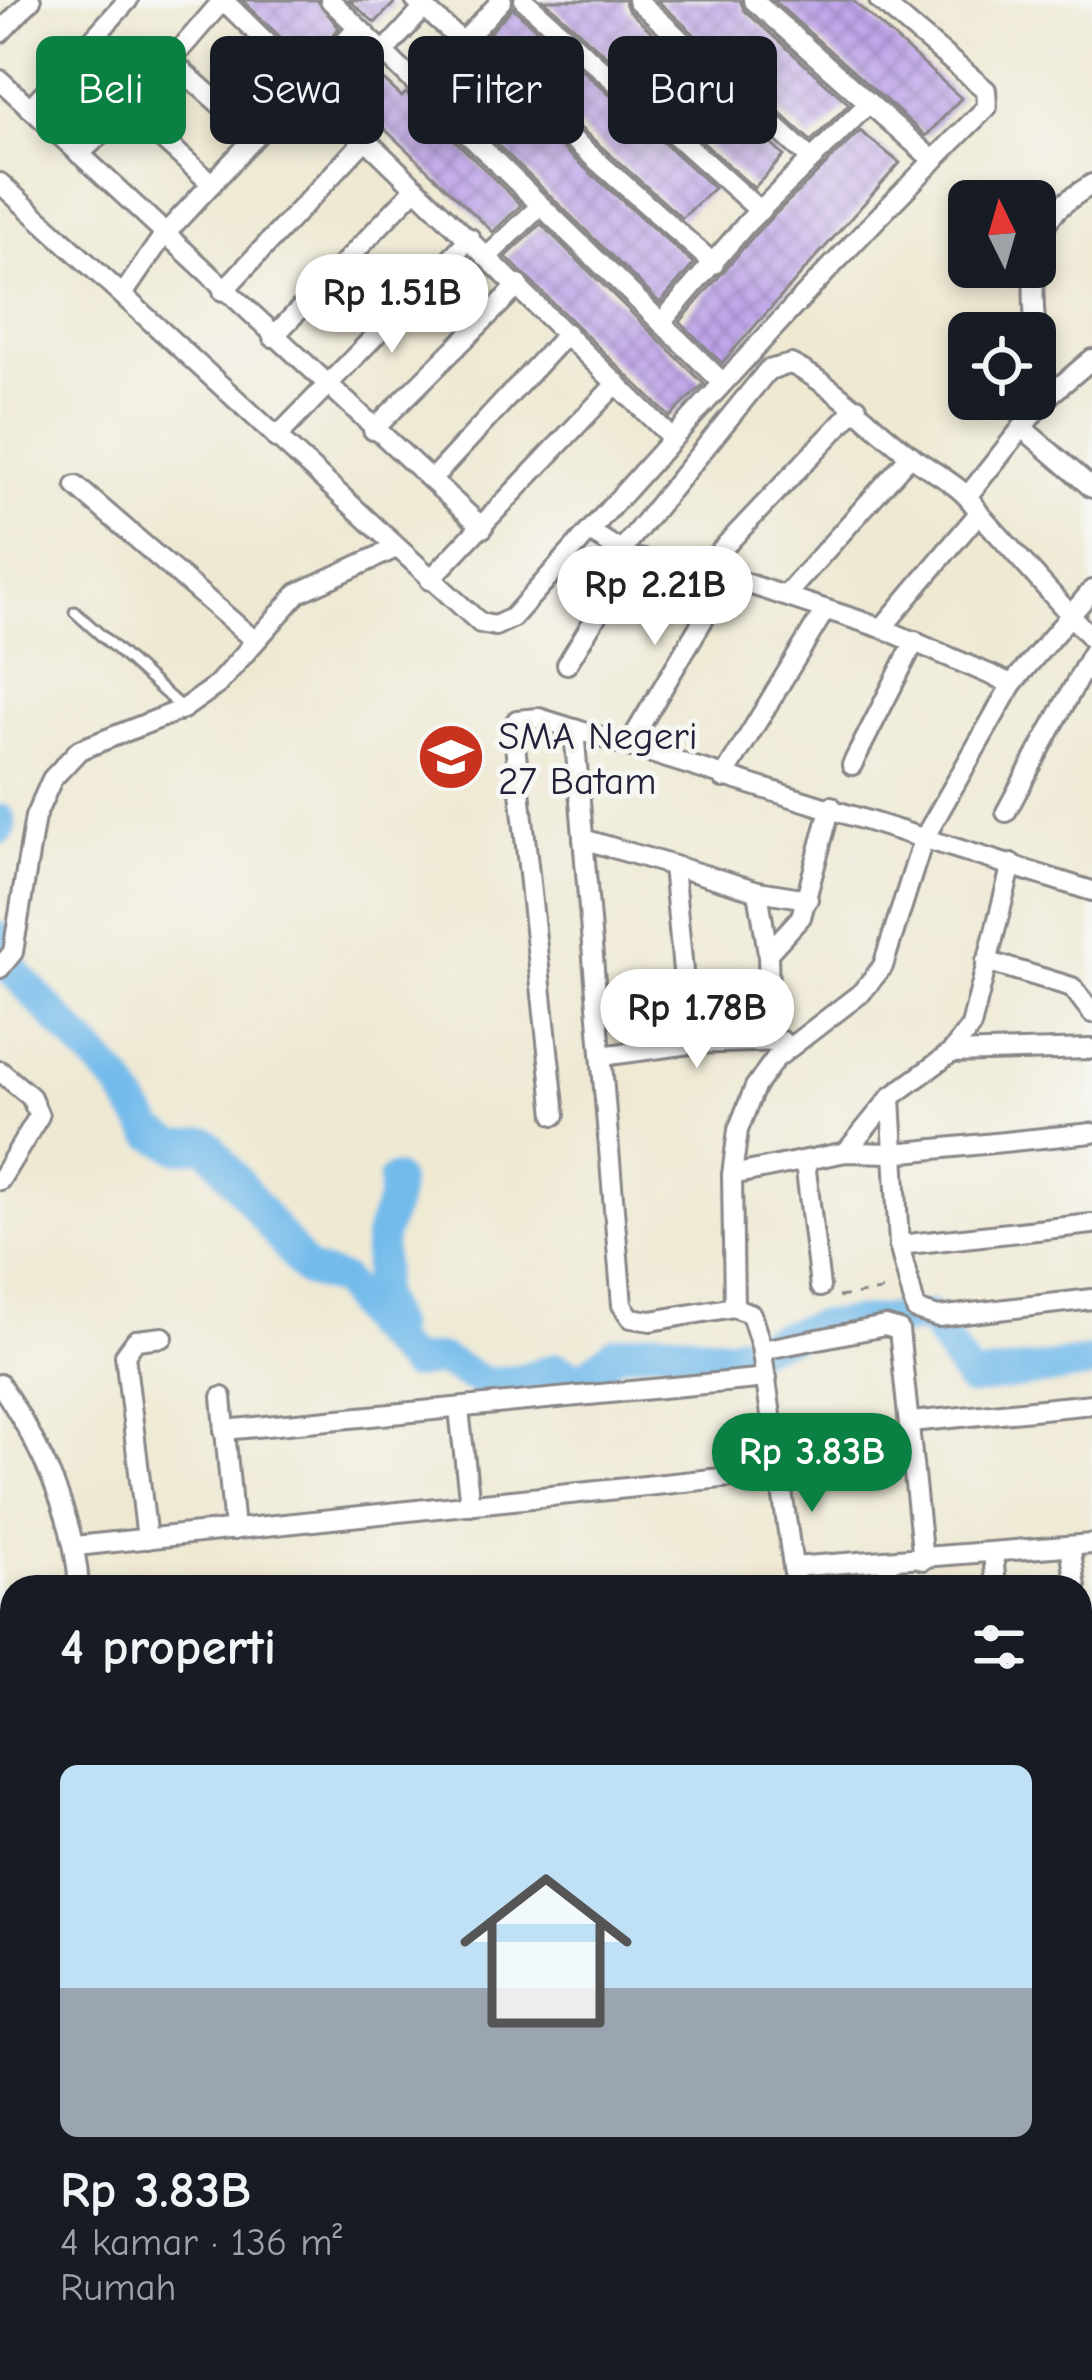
<!DOCTYPE html>
<html lang="id">
<head>
<meta charset="utf-8">
<style>
	body { margin:0; font-family:"Comic Neue",sans-serif; background:#242831; color:#f1f3f6; height:100vh; display:flex; flex-direction:column; font-size:45px; white-space:nowrap }
	* { box-sizing:border-box; margin:0 }
	p { font-size:39px; color:#9ea1a6 }
	.icon { flex:none; width:66px; height:66px; fill:none; stroke:currentColor; stroke-width:2; stroke-linecap:round; stroke-linejoin:round }
	.map { position:relative; flex:1; overflow:hidden }
	.drawer { position:absolute; left:0px; top:1575px; width:1092px; height:807px; display:flex; flex-direction:column; background:#171b24; border-radius:36px 36px 0 0; box-shadow:0 6px 18px #0003 }
	.drawer>* { flex:none }
	.hud { position:absolute; left:36px; top:36px; width:1020px; height:108px; display:flex; gap:24px }
	.needle { width:78px; rotate:355deg }
	.controls { position:absolute; left:948px; top:180px; display:grid; gap:24px }
	.controls a { display:grid; place-items:center; width:108px; height:108px; border-radius:18px; background:#171b24; box-shadow:0 6px 18px #0003; font-size:60px }
	.price { position:absolute; translate:-50% -102px; padding:0 27px; border-radius:42px; background:#fff; color:#222; font-size:39px; line-height:78px; filter:drop-shadow(0 3px 6px #0008) }
	.price::after { content:''; position:absolute; left:50%; top:72px; width:36px; height:27px; margin-left:-18px; background:inherit; clip-path:polygon(0 0,100% 0,50% 100%) }
	.price.active { background:#0b8043; color:#fff }
	ul { padding:0; list-style:none }
	li { display:grid; align-content:center; gap:24px; height:636px; padding:0 60px }
	li span { display:grid; place-items:center; height:372px; border-radius:18px; color:#555 }
	li>.icon { margin-inline-start:auto }
	span .icon { width:216px; height:216px; fill:#fffc; stroke-width:1 }
	li b { font-size:51px }
	h2 { display:flex; justify-content:space-between; align-items:center; height:144px; padding:0 60px; font-size:51px }
	.pill { padding:0 42px; border-radius:18px; background:#171b24; box-shadow:0 6px 18px #0003; font-size:42px; line-height:108px }
	.pill.active { background:#0b8043; color:#fff }
	.map>svg:first-child { display:block }
	.lines { fill:none; stroke-linecap:round; stroke-linejoin:round }
	.stream { stroke:#73bbeb; stroke-width:6 }
	.river { stroke:#73bbeb; stroke-width:33 }
	.building { fill:url(#building-cross-hatch) }
	.service-casing { stroke:#888687; stroke-width:15 }
	.minor-casing { stroke:#888687; stroke-width:24 }
	.path { stroke:#888687; stroke-width:3; stroke-dasharray:9 9; stroke-linecap:butt }
	.service { stroke:#fff; stroke-width:9 }
	.minor { stroke:#fff; stroke-width:18 }
	.labels { text-anchor:middle; stroke-width:10; stroke-linejoin:round; paint-order:stroke }
	.poi-label { font-size:39px; fill:#22223b; stroke:#f6f6f2; text-anchor:start }
</style>
</head>
<body>
<div class="map">
<svg width="1092" height="2380" viewBox="0 0 1092 2380">
	<defs>
		<pattern id="building-cross-hatch" width="8" height="8" patternUnits="userSpaceOnUse" patternTransform="scale(3)"><rect width="8" height="8" fill="#c0a6ea"/><path d="M0 0l8 8M0 8l8-8" fill="none" stroke="#9c87bf"/></pattern>
	</defs>
	<rect width="100%" height="100%" fill="#f6f6f2"/>
	<filter id="ink" filterUnits="userSpaceOnUse"><feTurbulence type="fractalNoise" baseFrequency=".00833" numOctaves="2"/><feDisplacementMap in="SourceGraphic" scale="24" xChannelSelector="R" yChannelSelector="G"/><feConvolveMatrix kernelMatrix="1 2 1 2 8 2 1 2 1" color-interpolation-filters="sRGB"/></filter>
	<filter id="wash" filterUnits="userSpaceOnUse"><feTurbulence type="fractalNoise" baseFrequency=".004" numOctaves="4" result="noise"/><feDisplacementMap in="SourceGraphic" scale="48" xChannelSelector="R" yChannelSelector="G"/><feGaussianBlur stdDeviation="2.7" result="paint"/><feColorMatrix in="noise" values="0 0 0 0 0 0 0 0 0 0 0 0 0 0 0 0 0 1.4 0 .05"/><feComposite in="paint" operator="in"/></filter>
	<g filter="url(#wash)">
		<rect width="100%" height="100%" fill="#efe9d3"/>
		<g class="lines">
			<path class="stream" d="M854,2380l1,-10"/>
			<g class="river">
				<path d="M0,821v7"/>
				<path d="M0,938l14,34 105,111 33,50 26,14 29,-3 100,127 35,10 30,44 38,38 31,-3 45,24 35,-3 36,-12 26,10 33,-27 43,-6 71,8 86,-27 113,-10 41,63 122,-17"/>
				<path d="M391,1327l-16,-37c8,-19 2,-31 5,-50 3,-20 16,-35 14,-59"/>
			</g>
		</g>
		<g id="blocks">
			<g class="building">
				<path d="M242,0h75l22,28 -33,34z"/>
				<path d="M349,0h48l-22,23z"/>
				<path d="M544,0h80l4,10 156,146 -30,32z"/>
				<path d="M657,0h83l4,10 105,94 -38,37z"/>
				<path d="M773,0h79l109,98 -35,38z"/>
				<path d="M513,7l2,3 199,178 -32,30 -200,-177z"/>
				<path d="M357,48l23,21 -4,4 26,24 4,-4 115,112 -28,27 -141,-134 -4,5 -22,-22z"/>
				<path d="M444,52l12,11 4,-5 234,206 -34,39 -236,-230z"/>
				<path d="M860,131l40,32 -178,200 -42,-41 77,-90z"/>
				<path d="M541,224l163,160 -34,33 -164,-160z"/>
			</g>
		</g>
	</g>
	<g filter="url(#ink)">
		<use href="#blocks" fill-opacity="0" stroke="#888687" stroke-width="3"/>
		<g class="lines">
			<defs>
				<path id="service" d="M75,612l108,97"/>
				<g id="minor">
					<path d="M223,0l447,436"/>
					<path d="M330,0l390,380"/>
					<path d="M415,0l299,264"/>
					<path d="M524,0l236,211"/>
					<path d="M637,0l175,160"/>
					<path d="M753,0l180,160"/>
					<path d="M0,33l31,-33"/>
					<path d="M462,43l40,-43"/>
					<path d="M383,53l41,-45"/>
					<path d="M171,61l85,75"/>
					<path d="M0,80l483,448"/>
					<path d="M30,108l98,-108"/>
					<path d="M129,109l83,75"/>
					<path d="M79,154l50,-45 94,-109"/>
					<path d="M0,183l480,440 15,3 17,-8c155,-174 309,-347 475,-511l-1,-17 -107,-90"/>
					<path d="M489,255l50,-48"/>
					<path d="M223,291l142,-151"/>
					<path d="M124,293l39,-57 194,-208"/>
					<path d="M661,323l86,-100 122,-120"/>
					<path d="M273,337l143,-149"/>
					<path d="M1045,399c-7,-46 -26,-149 9,-186 10,-12 25,-20 38,-29"/>
					<path d="M373,430l146,-145"/>
					<path d="M1025,430l67,58"/>
					<path d="M276,438l194,-200"/>
					<path d="M431,480l136,-147"/>
					<path d="M76,486l178,154"/>
					<path d="M969,494l76,-95 47,-40"/>
					<path d="M979,513l113,126"/>
					<path d="M592,533l40,25 71,11 179,59 130,56"/>
					<path d="M621,551l147,-181 23,-6c48,24 81,63 123,94 24,18 50,28 65,55l-97,115"/>
					<path d="M703,569l154,-162"/>
					<path d="M430,580l187,-197"/>
					<path d="M785,596l126,-141"/>
					<path d="M567,664l65,-106"/>
					<path d="M574,729l48,576 9,13 20,3 83,-14"/>
					<path d="M628,746l100,-168"/>
					<path d="M852,765l63,-124"/>
					<path d="M723,778l102,-168"/>
					<path d="M1006,812l86,-159"/>
					<path d="M583,839l175,52 50,8"/>
					<path d="M673,866l17,178"/>
					<path d="M758,891l10,62"/>
					<path d="M986,961l86,26 20,26"/>
					<path d="M0,968l13,-16 22,-135 17,-38 27,-29 104,-41 34,-24 81,-92 96,-44"/>
					<path d="M770,1040l-2,-87 33,-36 30,-111"/>
					<path d="M951,1053l141,-4"/>
					<path d="M602,1056l88,-12 92,-3"/>
					<path d="M0,1071l31,26 8,19 -39,64"/>
					<path d="M891,1097l8,148 17,65 22,7 154,-18"/>
					<path d="M555,1115l-42,-389 4,-6 22,-2 553,173"/>
					<path d="M846,1152l45,-55 60,-44 20,-27 41,-162"/>
					<path d="M805,1162l15,125"/>
					<path d="M732,1175l114,-23 49,1 197,-20"/>
					<path d="M899,1245l193,-21"/>
					<path d="M762,1350l123,-24 14,4 24,230"/>
					<path d="M0,1384c39,59 75,132 79,203"/>
					<path d="M222,1397l12,133"/>
					<path d="M459,1410l11,95"/>
					<path d="M911,1422l181,-18"/>
					<path d="M224,1430l543,-52"/>
					<path d="M147,1539l-22,-184 11,-15 27,-3"/>
					<path d="M76,1546l702,-74"/>
					<path d="M1070,1546l6,41"/>
					<path d="M993,1553l3,34"/>
					<path d="M886,1561l5,26"/>
					<path d="M793,1567l299,-23"/>
					<path d="M796,1587l-35,-241 -10,-32 -17,-7 -2,-132 6,-45 17,-43 20,-28 86,-66 22,-27 40,-126 89,-156 80,-94"/>
					<path d="M1080,1613l12,113"/>
					<path d="M0,1689l12,-2"/>
					<path d="M1080,1813l12,-2"/>
					<path d="M1080,1926l12,-1"/>
					<path d="M0,1974l12,-2"/>
					<path d="M1080,1991l12,-1"/>
					<path d="M1080,2070l12,-1"/>
					<path d="M0,2094l12,-1"/>
					<path d="M1080,2126h12"/>
					<path d="M1080,2163h12"/>
					<path d="M0,2221l12,-1"/>
					<path d="M1080,2256h12"/>
					<path d="M0,2341l12,-2"/>
					<path d="M290,2370v10"/>
					<path d="M444,2370v10"/>
					<path d="M530,2370v10"/>
					<path d="M608,2370v10"/>
					<path d="M694,2370v10"/>
					<path d="M112,2380v-10"/>
					<path d="M129,2380v-10"/>
					<path d="M209,2380l1,-10"/>
					<path d="M370,2380l1,-10"/>
					<path d="M765,2380l2,-10"/>
					<path d="M865,2380l1,-10"/>
					<path d="M956,2380l1,-10"/>
					<path d="M1046,2380v-10"/>
				</g>
			</defs>
			<use href="#service" class="service-casing"/>
			<use href="#minor" class="minor-casing"/>
			<path class="path" d="M838,1297l50,-7"/>
			<use href="#service" class="service"/>
			<use href="#minor" class="minor"/>
		</g>
	</g>
	<defs>
		<symbol id="school-disc" viewBox="-11 -11 22 22"><circle r="9.5" fill="#c8321e" stroke="#f6f6f2"/><path d="M0-5L7-2L0 1L-7-2ZM-4 1L0 2.5L4 1V4Q0 6-4 4Z" fill="#fff"/></symbol>
	</defs>
	<g fill-rule="evenodd">
		<use href="#school-disc" x="413" y="719" width="76" height="76"/>
	</g>
	<g class="labels">
		<g class="poi-label">
			<text x="498" y="749">SMA Negeri<tspan x="498" dy="45">27 Batam</tspan></text>
		</g>
	</g>
</svg>
<div class="controls">
<a><svg class="needle" viewBox="-14 -14 28 28"><path d="M0-13l5 13h-10z" fill="#e53935"/><path d="M0 13l5-13h-10z" fill="#9ea1a6"/></svg></a>
<a><svg class="icon" aria-label="locate" viewBox="0 0 24 24"><circle cx="12" cy="12" r="6"/><path d="M12 2v4M12 18v4M2 12h4M18 12h4"/></svg></a>
</div>
<b class="price" style="left:392px;top:356px">Rp 1.51B</b>
<b class="price" style="left:655px;top:648px">Rp 2.21B</b>
<b class="price" style="left:697px;top:1071px">Rp 1.78B</b>
<b class="price active" style="left:812px;top:1515px">Rp 3.83B</b>
<div class="hud">
<a class="pill active">Beli</a>
<a class="pill">Sewa</a>
<a class="pill">Filter</a>
<a class="pill">Baru</a>
</div>
<section class="drawer">
<h2>4 properti<svg class="icon" aria-label="filters" viewBox="0 0 24 24"><path d="M4 7h16M4 17h16"/><circle cx="9" cy="7" r="2"/><circle cx="15" cy="17" r="2"/></svg></h2>
<ul>
<li><span style="background:linear-gradient(#bfe0f5 60%,#9aa5b1 0)"><svg class="icon" aria-label="home" viewBox="0 0 24 24"><path d="M3 11l9-7 9 7M6 9v11h12V9"/></svg></span><div><b>Rp 3.83B</b><p>4 kamar · 136 m²</p><p>Rumah</p></div></li>
</ul>
</section>
</div>
</body>
</html>
